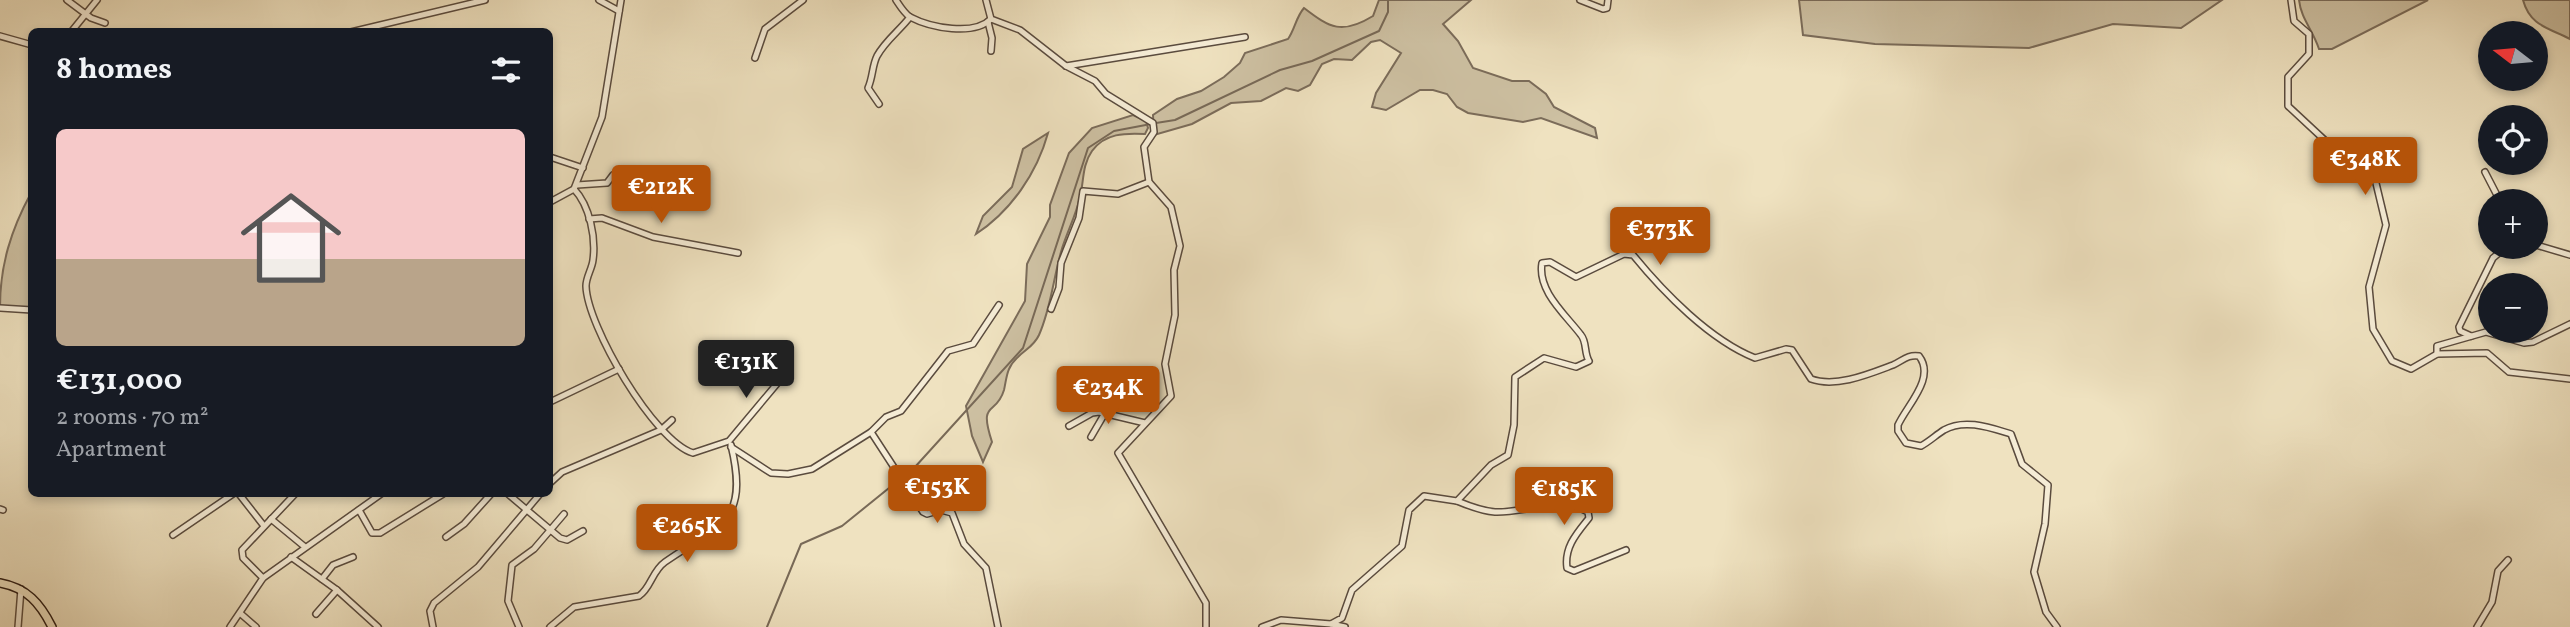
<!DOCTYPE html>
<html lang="en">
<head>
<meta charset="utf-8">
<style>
	body { margin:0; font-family:Vollkorn,serif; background:#242831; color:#f1f3f6; height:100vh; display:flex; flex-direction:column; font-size:26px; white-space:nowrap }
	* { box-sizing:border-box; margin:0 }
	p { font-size:23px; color:#9ea1a6 }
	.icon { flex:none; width:38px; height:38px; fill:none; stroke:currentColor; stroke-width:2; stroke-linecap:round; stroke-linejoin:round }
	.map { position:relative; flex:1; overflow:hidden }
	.panel { position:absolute; left:28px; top:28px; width:525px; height:469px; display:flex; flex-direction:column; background:#171b24; border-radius:10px; box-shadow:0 4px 10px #0003 }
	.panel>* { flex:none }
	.needle { width:46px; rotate:286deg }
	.fabs { position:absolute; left:2478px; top:21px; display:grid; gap:14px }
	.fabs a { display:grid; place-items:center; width:70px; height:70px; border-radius:50%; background:#171b24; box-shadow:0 4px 10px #0003; font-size:35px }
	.price { position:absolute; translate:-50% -60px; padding:0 16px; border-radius:7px; background:#b45309; color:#fff; font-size:23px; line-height:46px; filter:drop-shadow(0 2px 4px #0008) }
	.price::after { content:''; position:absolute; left:50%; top:42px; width:21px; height:16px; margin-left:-10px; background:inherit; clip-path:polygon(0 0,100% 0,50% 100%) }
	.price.selected { background:#222; color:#fff }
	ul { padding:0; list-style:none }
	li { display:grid; align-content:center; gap:14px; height:371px; padding:0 28px }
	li+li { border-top:2px solid #363941 }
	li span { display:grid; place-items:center; height:217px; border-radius:10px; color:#555 }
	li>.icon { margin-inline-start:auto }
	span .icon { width:126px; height:126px; fill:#fffc; stroke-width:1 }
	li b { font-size:30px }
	h2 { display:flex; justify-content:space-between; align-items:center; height:84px; padding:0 28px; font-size:30px }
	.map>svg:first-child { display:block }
	.green { fill:#cdc0a2; stroke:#7b6c5a; stroke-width:2 }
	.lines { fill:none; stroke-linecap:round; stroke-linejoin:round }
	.stream { stroke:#786957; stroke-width:2 }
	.minor-casing { stroke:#5a4b3e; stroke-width:8 }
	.major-casing { stroke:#291912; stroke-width:10 }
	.minor { stroke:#f5ecd6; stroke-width:5 }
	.major { stroke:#efe2c0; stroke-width:7 }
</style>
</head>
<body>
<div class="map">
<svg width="2570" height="627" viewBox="0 0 2570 627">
	<rect width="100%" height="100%" fill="#efe2c0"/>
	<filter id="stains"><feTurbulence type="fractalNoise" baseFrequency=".00286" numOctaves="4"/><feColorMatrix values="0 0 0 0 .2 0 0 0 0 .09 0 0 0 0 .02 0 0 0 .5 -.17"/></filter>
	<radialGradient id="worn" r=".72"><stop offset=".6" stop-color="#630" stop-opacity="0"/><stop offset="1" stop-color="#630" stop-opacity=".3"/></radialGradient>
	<g class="green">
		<path d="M1379,0h92l-28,24 15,17 15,27 39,13h17l17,13 8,13 41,21 2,10 -56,-20 -18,4 -55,-9 -11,-6 -10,-13 -14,-4h-13l-34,20 -14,-3 4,-14 25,-40 -21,-13 -9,2 -19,18 -18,-1 -12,5 -12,21 -12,6 -12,-3 -25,13 -30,2 -39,21 -38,11 -1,-20 24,-16 24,-8 23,-14 16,-14 5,-10 43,-14c7,-10 8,-22 16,-31 26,20 38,27 69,8z"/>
		<path d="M1799,0h423l-41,28 -68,-4 -84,24 -154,-4 -72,-9z"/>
		<path d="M2299,0h129l-96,49h-13c-6,-19 -18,-30 -20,-49z"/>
		<path d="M2523,0h47v39c-21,-11 -40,-13 -47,-39z"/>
		<path d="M1133,115l13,6 2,7 -3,6c-20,-1 -40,-1 -53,17 -10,14 -8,30 -12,46 -4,19 -14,37 -19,55 -8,28 -10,56 -22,83 -5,11 -13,14 -21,22 -12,11 -11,20 -14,33 -8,27 -26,9 -12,52l-9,20 -11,-26 -6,-30 59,-105 2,-37 23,-47v-12l19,-52 23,-25z"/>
		<path d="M1048,133c-11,40 -37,78 -72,101l7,-18 29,-29 11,-38z"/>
		<path d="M31,193v116l-31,-2c0,-42 11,-77 31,-114z"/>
	</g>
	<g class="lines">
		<g class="stream">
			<path d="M1156,123l19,-3 105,-50 32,-9 67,-30 9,-19v-12"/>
			<path d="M767,627l34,-83 41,-18 73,-59 108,-119 65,-200 26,-17 37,-7"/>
		</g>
		<defs>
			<g id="minor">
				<path d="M67,0l24,18 14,5"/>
				<path d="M599,0l20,11"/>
				<path d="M896,0c4,6 8,13 14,17 21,11 64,19 81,2"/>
				<path d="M986,0l5,19 29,11 46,36 29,15 11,13 47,29 1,9 -10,15 5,35 22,25 9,39 -6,24 1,45 -10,49 6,32 -53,57 88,150v24"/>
				<path d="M1580,0l23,9 4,-1 1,-8"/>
				<path d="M2291,0l3,21 15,13v20l-21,23v29l43,40 24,10 7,12 13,11 11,46 -17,62 4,42 19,32 19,8 26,-15 50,-1 22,19 61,7"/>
				<path d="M988,22l4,16 -1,13"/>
				<path d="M71,32l26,-32"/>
				<path d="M351,32l134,-32"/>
				<path d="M0,36l32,9"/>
				<path d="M755,58l10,-29 38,-29"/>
				<path d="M1066,66l179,-29"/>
				<path d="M879,104l-11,-16c5,-11 4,-22 9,-32 8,-15 23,-26 33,-39"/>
				<path d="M550,157l33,11"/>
				<path d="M2485,172l15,29"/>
				<path d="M577,185l30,-2 6,-8"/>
				<path d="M574,189c16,17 22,49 19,71 -1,9 -7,17 -7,26 1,40 68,155 107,167l36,-12 57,-68 -19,-18 -22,25"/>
				<path d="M550,202l24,-13 28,-72 19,-117"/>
				<path d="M589,219l13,-1 51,19 85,16"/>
				<path d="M2536,245l34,10"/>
				<path d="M0,308l32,2"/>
				<path d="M1051,309l8,-21 2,-25 18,-45 4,-27 35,3 31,-12"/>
				<path d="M2471,336l-11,-5 -1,-4 34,-69 13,-11"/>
				<path d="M2437,354v-8l49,-14 38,11 9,-1 37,-18"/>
				<path d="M550,402l69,-33"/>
				<path d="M1069,426l23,-13 7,-1 46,11"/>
				<path d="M871,432l52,80 4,2 14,-4 11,3 12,31 22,24 12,59"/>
				<path d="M1091,437l14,-24"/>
				<path d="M731,447l40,26 17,1 24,-5 59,-37 15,-15 15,-6 47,-60 25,-7 26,-39"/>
				<path d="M550,483l12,-11 99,-42 11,-10"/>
				<path d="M239,494l25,32"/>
				<path d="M508,494l52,44 7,2 16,-9"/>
				<path d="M1457,501c12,5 25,10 38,11 33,1 61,-16 93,0l1,6c-12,15 -25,29 -22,50l7,3 52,-21"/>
				<path d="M0,509l3,1"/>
				<path d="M359,510l13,23h8l63,-39"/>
				<path d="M271,519l34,28"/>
				<path d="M173,535l60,-41"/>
				<path d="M446,537l18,-13 27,-30"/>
				<path d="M291,557l46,33 41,37"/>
				<path d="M263,578l-20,-20 -1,-8 53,-56"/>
				<path d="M322,579l11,-14 20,-8"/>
				<path d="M241,614l15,13"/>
				<path d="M316,614l21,-24"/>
				<path d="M1331,624l14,3"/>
				<path d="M18,627l3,-38"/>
				<path d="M230,627l33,-49 118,-84"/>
				<path d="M433,627l-3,-16 4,-8 44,-36 62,-73"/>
				<path d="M519,627l-11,-26 4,-36 22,-16 30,-35"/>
				<path d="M550,627l24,-20 65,-11c12,-8 13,-25 26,-34 54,-38 85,-38 66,-117"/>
				<path d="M1262,627l19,-7 50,4 11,-6 10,-28 50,-44 7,-36 15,-14 33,5 34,-36 17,-10 6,-30 1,-48 29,-19 32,9 13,-6c-5,-8 -2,-19 -8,-26 -15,-20 -44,-44 -39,-72l8,-1 26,15 48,-23 9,1c31,38 77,85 122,103l31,-9 6,1 19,29c25,9 58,-5 82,-14 9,-4 15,-11 26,-9 17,22 -12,49 -21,69v6l8,12 15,3c9,-5 15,-11 23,-16 21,-12 47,-2 67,4l11,30 26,21 -3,39 -11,48 12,40 11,15"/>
				<path d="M2477,627l15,-25 6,-31 10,-11"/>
			</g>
			<path id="major" d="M0,583c27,5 40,20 52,44"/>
		</defs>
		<use href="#minor" class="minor-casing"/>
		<use href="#major" class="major-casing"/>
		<use href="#minor" class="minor"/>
		<use href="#major" class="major"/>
	</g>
	<rect width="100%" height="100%" filter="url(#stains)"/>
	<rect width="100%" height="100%" fill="url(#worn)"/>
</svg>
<div class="fabs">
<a><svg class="needle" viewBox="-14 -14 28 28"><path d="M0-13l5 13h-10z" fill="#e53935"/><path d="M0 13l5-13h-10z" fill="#9ea1a6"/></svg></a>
<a><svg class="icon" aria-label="locate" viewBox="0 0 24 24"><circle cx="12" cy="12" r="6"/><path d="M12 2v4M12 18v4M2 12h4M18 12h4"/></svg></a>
<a>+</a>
<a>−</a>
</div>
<b class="price" style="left:2365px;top:197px">€348K</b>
<b class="price" style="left:661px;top:225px">€212K</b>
<b class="price" style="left:1660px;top:267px">€373K</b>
<b class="price selected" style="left:746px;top:400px">€131K</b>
<b class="price" style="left:1108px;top:426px">€234K</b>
<b class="price" style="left:937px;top:525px">€153K</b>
<b class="price" style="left:1564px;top:527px">€185K</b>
<b class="price" style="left:687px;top:564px">€265K</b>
<section class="panel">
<h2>8 homes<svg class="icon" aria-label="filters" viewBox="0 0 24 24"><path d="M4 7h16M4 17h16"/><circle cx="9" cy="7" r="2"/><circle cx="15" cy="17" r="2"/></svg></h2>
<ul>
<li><span style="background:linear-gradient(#f6c9c9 60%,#b9a48a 0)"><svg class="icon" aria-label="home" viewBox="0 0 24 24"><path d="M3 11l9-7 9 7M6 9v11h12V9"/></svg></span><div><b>€131,000</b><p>2 rooms · 70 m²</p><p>Apartment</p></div></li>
</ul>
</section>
</div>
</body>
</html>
